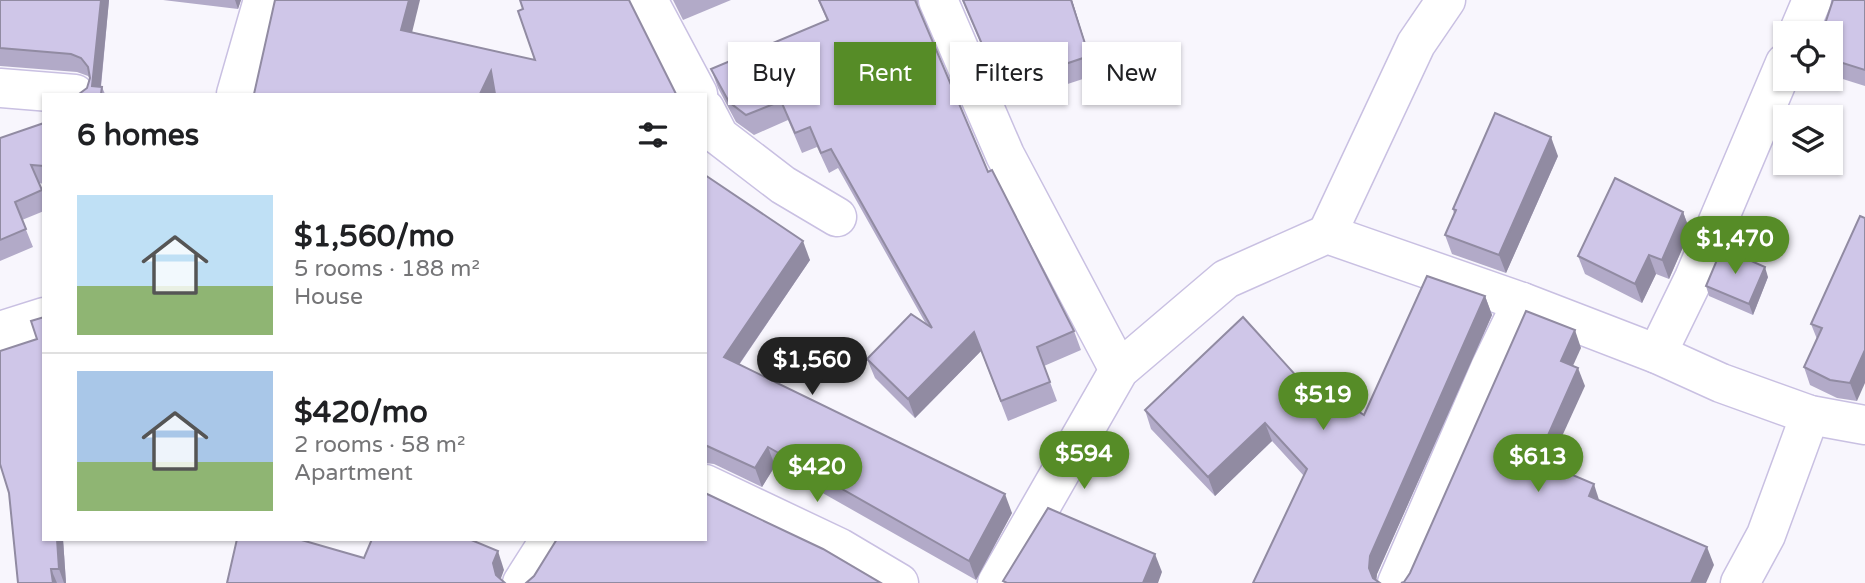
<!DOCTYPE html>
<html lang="en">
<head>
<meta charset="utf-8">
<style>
	body { margin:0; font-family:"Varela Round",sans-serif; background:#f6f6f6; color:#202124; height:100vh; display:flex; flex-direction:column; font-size:26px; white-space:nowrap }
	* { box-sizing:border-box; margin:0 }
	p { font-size:23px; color:#757577 }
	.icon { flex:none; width:38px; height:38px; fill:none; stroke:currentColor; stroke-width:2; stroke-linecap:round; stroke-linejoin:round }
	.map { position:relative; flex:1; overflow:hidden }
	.side { position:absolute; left:42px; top:93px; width:665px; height:448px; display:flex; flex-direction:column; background:#fff; border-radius:0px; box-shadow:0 2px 5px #0004 }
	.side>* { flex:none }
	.hud { position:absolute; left:728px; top:42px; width:665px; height:63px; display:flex; gap:14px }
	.tools { position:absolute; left:1773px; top:21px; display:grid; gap:14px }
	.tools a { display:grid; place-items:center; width:70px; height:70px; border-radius:0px; background:#fff; box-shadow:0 2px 5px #0004; font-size:35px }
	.price { position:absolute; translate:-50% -60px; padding:0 16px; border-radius:24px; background:#568c27; color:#fff; font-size:23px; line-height:46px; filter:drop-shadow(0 2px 4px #0008) }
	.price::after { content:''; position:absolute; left:50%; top:42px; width:21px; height:16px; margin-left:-10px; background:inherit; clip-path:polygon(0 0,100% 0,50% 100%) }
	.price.on { background:#222; color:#fff }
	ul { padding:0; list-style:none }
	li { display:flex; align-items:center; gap:21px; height:175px; padding:0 35px }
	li+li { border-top:2px solid #e0e0e0 }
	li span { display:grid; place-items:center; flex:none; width:196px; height:140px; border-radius:0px; color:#555 }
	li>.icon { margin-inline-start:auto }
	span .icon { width:84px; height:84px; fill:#fffc; stroke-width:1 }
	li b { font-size:30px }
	h2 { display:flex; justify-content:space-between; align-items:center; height:84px; padding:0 35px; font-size:30px }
	.pill { padding:0 24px; border-radius:0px; background:#fff; box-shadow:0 2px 5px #0004; font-size:24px; line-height:63px }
	.pill.on { background:#568c27; color:#fff }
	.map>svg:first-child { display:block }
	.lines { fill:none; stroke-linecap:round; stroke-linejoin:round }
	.minor-casing { stroke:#c9c0e2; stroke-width:41 }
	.minor { stroke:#fff; stroke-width:38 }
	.wall { fill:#b2aac8 }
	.shaded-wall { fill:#918ba2 }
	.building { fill:#cfc6e8; stroke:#918ba2; stroke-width:2 }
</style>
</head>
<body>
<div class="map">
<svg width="1865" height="583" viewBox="0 0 1865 583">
	<rect width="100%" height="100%" fill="#f8f6fd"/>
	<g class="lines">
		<defs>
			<g id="minor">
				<path d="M648,0l50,94"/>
				<path d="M938,0l67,155 114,215"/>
				<path d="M1798,33l14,-33"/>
				<path d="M0,88l75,6"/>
				<path d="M236,94l27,-94"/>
				<path d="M705,109l14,27 64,49 54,32"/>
				<path d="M1327,234l89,-190 30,-44"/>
				<path d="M0,331l44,-14"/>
				<path d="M1657,354l37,-76 91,-215"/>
				<path d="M705,484l135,64 59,35"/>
				<path d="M522,583l28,-44"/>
				<path d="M997,583l122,-213 107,-91 101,-45 195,68 135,52 64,29 89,32 55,10"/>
				<path d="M1397,583l93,-215 32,-66"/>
				<path d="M1740,583l26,-48 44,-120"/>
			</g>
		</defs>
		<use href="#minor" class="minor-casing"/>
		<use href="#minor" class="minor"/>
	</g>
	<g class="wall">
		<path d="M0,0h109l-8,87h1l3,7h-26l8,-6 3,-9 -2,-3 -11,-4 -77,-6z"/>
		<path d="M163,0h78l-3,9z"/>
		<path d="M673,0h58l-48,20z"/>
		<path d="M818,0h100v6l70,166 86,159 7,19 -37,16 13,35 -49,20 -27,-70 -66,67 -40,-40 -8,-19 59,-35 -88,-156 -9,5 -12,-26 -15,6 -14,-33 -34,15 -18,-13 -18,-34 -7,-19 116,-49z"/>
		<path d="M962,0h110l23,75 -88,29z"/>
		<path d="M1865,0v86l-35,-11v-42z"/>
		<path d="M44,123v61l-5,-1 5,13v15l-22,9 11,27 -33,14v-123z"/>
		<path d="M1558,156l-52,117 -54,-19 -7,-19 9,-21 -1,-5z"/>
		<path d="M705,175l105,85 -71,105 273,148 -36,67 -201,-114 -13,21 -48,-23 -9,-1z"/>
		<path d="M1683,212l7,19 -21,48 -13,-5 -14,29 -57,-29 -7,-18z"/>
		<path d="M1860,216l-3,185 -20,-3 -27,-13 -6,-18 13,-28 -6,-15z"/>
		<path d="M1768,277l-15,38 -44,-19 -3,-10z"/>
		<path d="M1485,296l7,19 -115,259 -1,6 -123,3 51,-107 -32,-35 -57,55 -64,-67 -6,-19 173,-10 46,15z"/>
		<path d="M44,317v222h19l3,44h-48l19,-244z"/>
	</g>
	<g class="shaded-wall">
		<path d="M101,0h8l-9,94 -8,-8z"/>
		<path d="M235,0h6l-3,9z"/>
		<path d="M409,0h11l-12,49 -7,-19z"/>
		<path d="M1071,0h1l23,75 -6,-19z"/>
		<path d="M491,71l4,23h-15z"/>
		<path d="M1551,137l7,19 -52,117 -7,-18z"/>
		<path d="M1683,212l7,19 -21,48 -7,-19z"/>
		<path d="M803,241l7,19 -79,116 -7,-19z"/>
		<path d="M1649,255l7,19 -14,29 -7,-19z"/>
		<path d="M1765,267l3,10 -15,38 -4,-11z"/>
		<path d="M1485,296l7,19 -115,259 -1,9 -7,-15 1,-12z"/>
		<path d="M1575,330l6,18 -14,31 -6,-18z"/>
		<path d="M974,332l7,19 -66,67 -7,-19z"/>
		<path d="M1865,350v33l-8,18 -7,-18z"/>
		<path d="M1578,368l7,18 -42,92 -6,-18z"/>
		<path d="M1265,423l7,18 -57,55 -7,-19z"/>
		<path d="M768,447l7,19 -13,21 -7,-19z"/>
		<path d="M1594,484l6,19 -11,-7z"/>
		<path d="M1005,494l7,19 -36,67 -7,-19z"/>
		<path d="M57,539h6l3,44h-2l-5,-14z"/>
		<path d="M1707,547l7,18 -8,18h-15z"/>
		<path d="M498,551l6,19 -4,11 -4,-6 -3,-12z"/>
		<path d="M1155,554l7,18 -4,11h-15z"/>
		<path d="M51,569l6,14h-4z"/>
	</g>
	<g class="building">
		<path d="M0,0h101l-9,86 10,1 -1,7h-22l8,-6 3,-10 -2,-11 -7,-9 -10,-4 -71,-6z"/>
		<path d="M275,0h134l-8,30 134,30 -17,-49 5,-2 -3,-9h109l47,94h-181l-4,-23 -11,23h-226z"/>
		<path d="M819,0h96l73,172 4,-2 82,161 -37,16 13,35 -49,19 -27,-69 -66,67 -41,-40 44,-45 21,14 -101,-179 -10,4 -11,-26 -15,6 -14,-32 -35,14 -17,-13 -18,-33 117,-49z"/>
		<path d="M963,0h108l18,56 -89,30z"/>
		<path d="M1833,0h32v70l-35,-11v-26h-8z"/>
		<path d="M1495,113l56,24 -52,118 -54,-20 11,-25 -3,-1z"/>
		<path d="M44,123v43l-13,-1 11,25 -27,12 11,27 -26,11v-102z"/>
		<path d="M705,175l98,66 -79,116 281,137 -36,67 -201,-114 -13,21 -50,-23z"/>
		<path d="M1615,178l68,34 -21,48 -13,-5 -14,29 -57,-28z"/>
		<path d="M1860,216l5,2v132l-15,33 -20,-3 -26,-13 18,-39 -11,-4z"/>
		<path d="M1722,248l43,19 -16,37 -43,-18z"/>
		<path d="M1427,276l58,20 -115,260 -1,12 4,10 7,5h-127l54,-114 -42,-46 -57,54 -63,-67 98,-93 75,83 6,-11 40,26z"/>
		<path d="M1526,311l49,19 -14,31 17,7 -41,92 57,24 -5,12 118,51 -16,36h-290l3,-1 6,-9z"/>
		<path d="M44,317v222h13l2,30h-8l2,14h-35l-9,-90 -9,-29v-113l37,-12 -6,-18z"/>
		<path d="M705,493l118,56 58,34h-355l8,-7 23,-37h148z"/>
		<path d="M1048,508l107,46 -12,29h-136l-4,-2z"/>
		<path d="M237,539h61l66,19 8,-19h97l29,12 -5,12 3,12 9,8h-278z"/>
	</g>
</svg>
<div class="tools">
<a><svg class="icon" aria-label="locate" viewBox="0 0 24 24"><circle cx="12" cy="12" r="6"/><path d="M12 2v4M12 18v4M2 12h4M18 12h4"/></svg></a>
<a><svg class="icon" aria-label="layers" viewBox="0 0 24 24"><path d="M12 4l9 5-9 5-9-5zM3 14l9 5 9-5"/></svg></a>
</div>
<b class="price" style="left:1735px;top:276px">$1,470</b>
<b class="price on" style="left:812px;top:397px">$1,560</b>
<b class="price" style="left:1323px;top:432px">$519</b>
<b class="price" style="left:1084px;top:491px">$594</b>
<b class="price" style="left:1538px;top:494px">$613</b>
<b class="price" style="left:817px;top:504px">$420</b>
<div class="hud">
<a class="pill">Buy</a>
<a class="pill on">Rent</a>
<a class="pill">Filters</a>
<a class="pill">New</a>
</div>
<section class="side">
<h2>6 homes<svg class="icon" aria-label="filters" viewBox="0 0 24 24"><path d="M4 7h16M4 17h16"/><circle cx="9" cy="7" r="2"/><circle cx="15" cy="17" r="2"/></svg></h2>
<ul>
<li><span style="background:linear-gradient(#bfe0f5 65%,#8fb573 0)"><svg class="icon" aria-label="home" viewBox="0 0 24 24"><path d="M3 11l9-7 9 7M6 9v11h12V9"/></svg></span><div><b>$1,560/mo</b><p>5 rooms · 188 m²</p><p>House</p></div></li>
<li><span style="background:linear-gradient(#a9c7e8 65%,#8fb573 0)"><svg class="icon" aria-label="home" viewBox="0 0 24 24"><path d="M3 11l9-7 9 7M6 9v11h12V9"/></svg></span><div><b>$420/mo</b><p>2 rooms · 58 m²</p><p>Apartment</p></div></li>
</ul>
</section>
</div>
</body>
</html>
